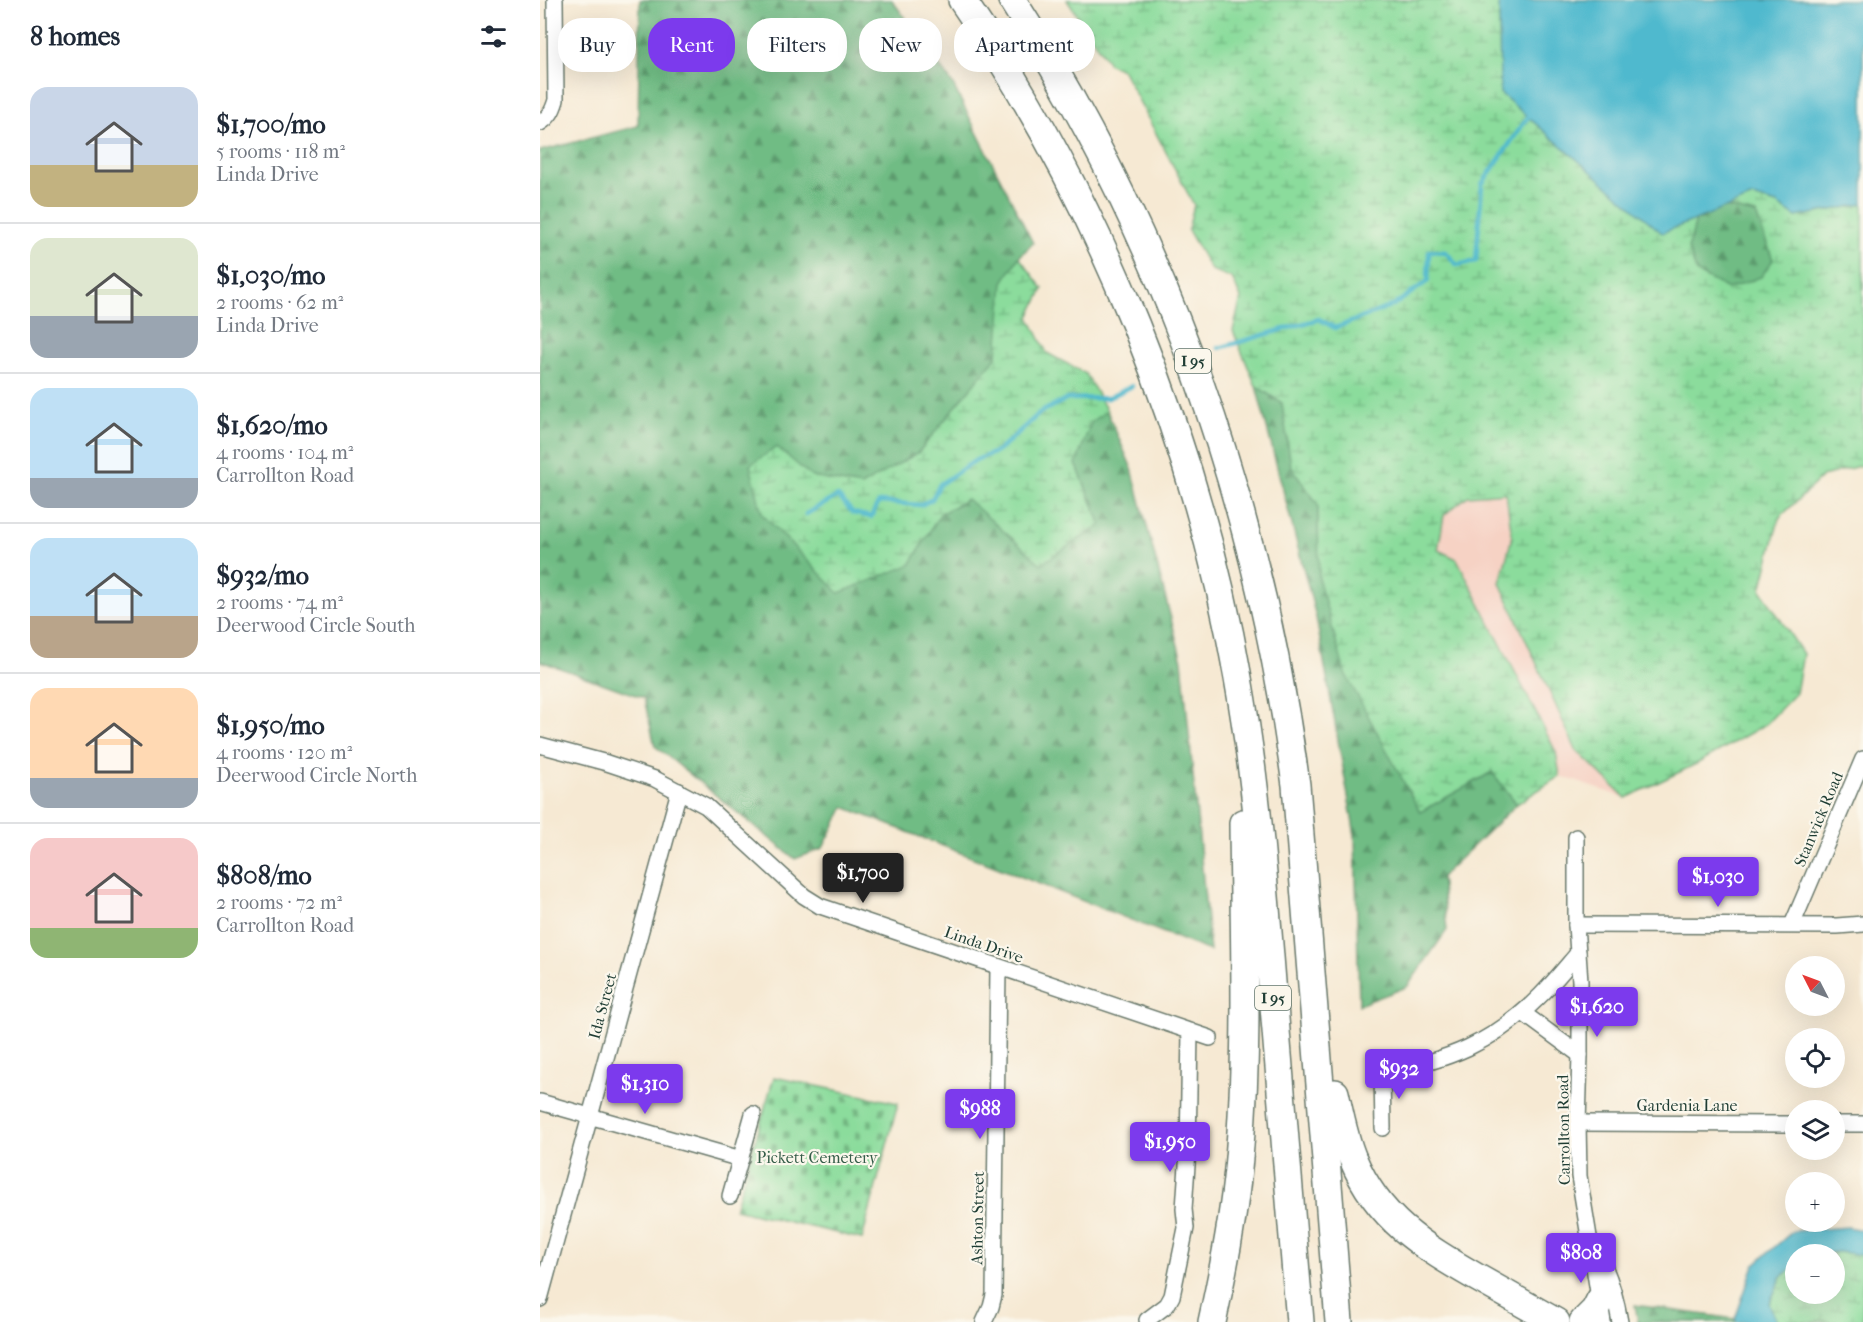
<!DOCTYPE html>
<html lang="en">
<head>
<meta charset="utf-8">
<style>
	body { margin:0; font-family:"IM FELL French Canon",serif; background:#f2f2f3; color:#1f2937; height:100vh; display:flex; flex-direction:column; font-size:22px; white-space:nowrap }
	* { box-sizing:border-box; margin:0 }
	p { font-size:20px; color:#747a83 }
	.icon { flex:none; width:33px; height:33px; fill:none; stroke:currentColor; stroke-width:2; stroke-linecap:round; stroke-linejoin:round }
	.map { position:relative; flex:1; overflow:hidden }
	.side { display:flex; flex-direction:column; background:#fff; width:540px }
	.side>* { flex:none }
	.hud { position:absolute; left:18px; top:18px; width:570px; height:54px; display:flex; gap:12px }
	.needle { width:39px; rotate:312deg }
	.fabs { position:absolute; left:1245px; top:956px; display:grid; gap:12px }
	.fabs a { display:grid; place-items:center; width:60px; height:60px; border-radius:50%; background:#fff; box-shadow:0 6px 24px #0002; font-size:30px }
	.price { position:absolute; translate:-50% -51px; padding:0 14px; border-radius:6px; background:#7c3aed; color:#fff; font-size:20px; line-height:39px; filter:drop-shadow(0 2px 3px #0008) }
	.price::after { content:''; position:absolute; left:50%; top:36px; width:18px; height:14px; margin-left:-9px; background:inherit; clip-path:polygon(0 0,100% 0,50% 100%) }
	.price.selected { background:#222; color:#fff }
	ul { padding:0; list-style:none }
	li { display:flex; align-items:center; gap:18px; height:150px; padding:0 30px }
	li+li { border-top:2px solid #e0e1e3 }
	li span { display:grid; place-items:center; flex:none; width:168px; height:120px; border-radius:18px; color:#555 }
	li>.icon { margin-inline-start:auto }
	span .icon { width:72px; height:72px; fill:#fffc; stroke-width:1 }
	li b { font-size:26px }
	h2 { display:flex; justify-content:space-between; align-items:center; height:72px; padding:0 30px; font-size:26px }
	.tag { padding:0 21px; border-radius:24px; background:#fff; box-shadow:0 6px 24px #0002; font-size:21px; line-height:54px }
	.tag.selected { background:#7c3aed; color:#fff }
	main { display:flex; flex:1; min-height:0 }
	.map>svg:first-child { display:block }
	.built { fill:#f6d2c4 }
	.forest { fill:url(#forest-firs); stroke:#487c5c; stroke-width:1.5 }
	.wetland { fill:url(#wetland-marsh); stroke:#558c68; stroke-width:1.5 }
	.cemetery { fill:url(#cemetery-stones); stroke:#558c68; stroke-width:1.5 }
	.water { fill:#50b9ce; stroke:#387b81; stroke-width:1.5 }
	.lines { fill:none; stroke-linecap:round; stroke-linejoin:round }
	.stream { stroke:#50b9ce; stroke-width:4.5 }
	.street-casing { stroke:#6a796c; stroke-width:18 }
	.highway-casing { stroke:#6a796c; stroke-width:30 }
	.street { stroke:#fff; stroke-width:15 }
	.highway { stroke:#fff; stroke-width:27 }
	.labels { text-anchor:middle; stroke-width:4.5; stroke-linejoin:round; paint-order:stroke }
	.shield { fill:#fbf7ec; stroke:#61756b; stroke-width:1.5 }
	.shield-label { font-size:15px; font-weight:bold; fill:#1f3d34 }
	.street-label { font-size:16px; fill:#1f3d34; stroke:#fbf7ec }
	.park-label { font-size:16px; fill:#355d49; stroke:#fbf7ec }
</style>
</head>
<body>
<main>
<section class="side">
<h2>8 homes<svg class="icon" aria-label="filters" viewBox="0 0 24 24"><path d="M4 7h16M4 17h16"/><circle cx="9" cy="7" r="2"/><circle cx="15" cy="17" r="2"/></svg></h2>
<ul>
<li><span style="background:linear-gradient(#c9d6e8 65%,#c2b280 0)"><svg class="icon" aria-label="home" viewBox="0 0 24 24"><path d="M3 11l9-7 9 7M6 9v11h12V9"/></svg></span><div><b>$1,700/mo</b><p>5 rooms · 118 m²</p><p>Linda Drive</p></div></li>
<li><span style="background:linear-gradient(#dfe7d0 65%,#9aa5b1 0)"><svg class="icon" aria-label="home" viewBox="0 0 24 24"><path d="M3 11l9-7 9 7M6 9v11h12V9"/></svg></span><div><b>$1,030/mo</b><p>2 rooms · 62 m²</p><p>Linda Drive</p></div></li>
<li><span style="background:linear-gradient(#bfe0f5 75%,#9aa5b1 0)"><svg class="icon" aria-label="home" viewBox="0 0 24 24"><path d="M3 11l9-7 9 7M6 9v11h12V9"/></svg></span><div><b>$1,620/mo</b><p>4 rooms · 104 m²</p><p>Carrollton Road</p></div></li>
<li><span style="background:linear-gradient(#bfe0f5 65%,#b9a48a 0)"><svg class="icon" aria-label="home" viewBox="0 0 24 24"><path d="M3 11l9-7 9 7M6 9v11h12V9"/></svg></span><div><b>$932/mo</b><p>2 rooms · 74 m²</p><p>Deerwood Circle South</p></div></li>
<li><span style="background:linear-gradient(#ffd9b3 75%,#9aa5b1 0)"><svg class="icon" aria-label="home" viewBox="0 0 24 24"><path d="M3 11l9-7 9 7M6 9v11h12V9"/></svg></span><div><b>$1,950/mo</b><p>4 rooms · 120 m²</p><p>Deerwood Circle North</p></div></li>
<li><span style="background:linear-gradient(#f6c9c9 75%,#8fb573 0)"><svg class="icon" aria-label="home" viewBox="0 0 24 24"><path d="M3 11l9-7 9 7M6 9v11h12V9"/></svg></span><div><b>$808/mo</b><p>2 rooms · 72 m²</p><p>Carrollton Road</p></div></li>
</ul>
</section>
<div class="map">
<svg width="1323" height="1322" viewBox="0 0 1323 1322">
	<defs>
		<pattern id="forest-firs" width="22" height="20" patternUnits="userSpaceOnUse" patternTransform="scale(1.5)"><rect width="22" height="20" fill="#70bc84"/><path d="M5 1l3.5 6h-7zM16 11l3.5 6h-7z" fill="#5b9a6d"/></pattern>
		<pattern id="wetland-marsh" width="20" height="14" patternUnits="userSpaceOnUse" patternTransform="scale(1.5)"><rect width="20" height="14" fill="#8bdc9c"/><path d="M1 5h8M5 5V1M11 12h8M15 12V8" fill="none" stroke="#71b480"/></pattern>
		<pattern id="cemetery-stones" width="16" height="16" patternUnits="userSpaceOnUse" patternTransform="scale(1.5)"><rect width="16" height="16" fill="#8bdc9c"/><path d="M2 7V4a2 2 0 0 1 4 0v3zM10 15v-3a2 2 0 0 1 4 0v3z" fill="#71b480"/></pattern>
	</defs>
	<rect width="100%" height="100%" fill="#fbf7ec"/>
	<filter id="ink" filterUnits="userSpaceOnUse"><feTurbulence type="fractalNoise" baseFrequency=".0167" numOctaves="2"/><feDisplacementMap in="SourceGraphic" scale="12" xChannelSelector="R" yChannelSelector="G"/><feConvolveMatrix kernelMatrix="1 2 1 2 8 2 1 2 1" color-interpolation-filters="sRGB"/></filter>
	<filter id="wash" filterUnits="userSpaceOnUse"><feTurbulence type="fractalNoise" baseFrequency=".008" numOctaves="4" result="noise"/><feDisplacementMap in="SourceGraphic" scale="24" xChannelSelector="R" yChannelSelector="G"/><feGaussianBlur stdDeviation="1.35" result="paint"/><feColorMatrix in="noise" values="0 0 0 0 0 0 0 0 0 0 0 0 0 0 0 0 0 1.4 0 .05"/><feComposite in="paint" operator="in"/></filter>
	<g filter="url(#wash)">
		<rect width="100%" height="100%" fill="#f6e9d3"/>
		<path class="built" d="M966,492l6,45 -12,46 75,167 51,48 -66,-22 -4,-24 -118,-202 6,-35 24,-19z"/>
		<g class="forest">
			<path d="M100,0h252l60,83 81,160 -14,14 -15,25 -7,74 -79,97 -57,33 -49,-9 98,88 30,-51 27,-15 134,26 -25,-61 15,-42 16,-11 25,58 50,192 28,290 -366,-144 -21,41 -28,11 -140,-113 -11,-48 -104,-37v-510l98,-25z"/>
			<path d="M1185,207l31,7 17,46 -12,17 -33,12 -31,-16 -9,-24 8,-29z"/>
			<path d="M716,386l26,17 9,63 27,39 1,76 101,231 72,-40 25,32 -76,73 6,53 -40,57 -48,18 -4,-170 -39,-218z"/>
			<path d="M1095,1305l100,14 2,3h-99z"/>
		</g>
		<g class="wetland">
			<path d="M527,0h432l1,93 162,139 34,-12 -8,29 9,24 31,16 33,-12 12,-17 -17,-46 -31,-7 28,-10 24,7 19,13 67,-13v261l-40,11 -44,42 -18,72 42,64 -7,39 -30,31 -68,39 -72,35 -50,-48 -76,-167 12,-46 -6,-44 -38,3 -24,19 -6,35 19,9 99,193 4,24 -43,28 -25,-32 -72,40 -75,-139 -26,-92 -1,-76 -27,-39 -9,-63 -26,-17 -23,-55 8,-33 -9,-20 -21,-8 -23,-40 6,-25 -72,-136 -13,-5z"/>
			<path d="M479,257l24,32 -14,28 18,36 39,21 21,37 -16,11 -15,42 25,61 -60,39 -74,-65 -27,15 -30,51 -71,28 -77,-79 -12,-49 27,-18 35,30 49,9 57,-33 79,-97 6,-74z"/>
			<path d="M1299,1252l24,3v67h-86l-8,-18 13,-28 13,-10 1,27h38v-39h-9z"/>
		</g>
		<path class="cemetery" d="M234,1077l124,26 -36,136 -127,-30z"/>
		<g class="water">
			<path d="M959,0h364v204l-67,13 -19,-13 -24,-7 -91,36 -162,-140z"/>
			<path d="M1308,1227l15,3v25l-24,-3 -43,2 -1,12 -13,10 -13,28 8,18h-40l-2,-3 19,-54 39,-34z"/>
		</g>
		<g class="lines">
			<g class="stream">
				<path d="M679,348l100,-29 16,9 59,-23 34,-24 1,-30 17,1 11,13 19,-4 6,-77 46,-67"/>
				<path d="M266,514l32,-18 15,17 18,4 8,-15 42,3 11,-6 8,-15 36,-24 22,-9 43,-39 26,-13 41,-1 24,-12"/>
			</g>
		</g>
	</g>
	<g filter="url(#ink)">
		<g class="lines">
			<defs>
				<g id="street">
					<path d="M0,123c10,-6 13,-13 16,-23l-1,-100"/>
					<path d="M0,745l67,18 48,16 51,27 98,90 16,10 390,132"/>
					<path d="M1036,837v88l4,56v74l-2,68 1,53 24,146"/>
					<path d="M1036,925l261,1 26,-2"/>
					<path d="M1252,925l71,-166"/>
					<path d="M983,1013l57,42"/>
					<path d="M0,1102l201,57"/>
					<path d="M1038,1123l218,1"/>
					<path d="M1294,1124h29"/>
					<path d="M843,1128l-1,-55c65,-12 112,-30 159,-78 13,-13 25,-28 37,-42"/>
					<path d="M190,1196l23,-82"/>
					<path d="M1057,1252c12,21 19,46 23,70"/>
					<path d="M0,1299l139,-508"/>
					<path d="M607,1320l20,-15 5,-9 14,-68 -2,-19 4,-58 2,-120"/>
					<path d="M444,1322l7,-15 3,-12 4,-327"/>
				</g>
				<g id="highway">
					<path d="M422,0c136,197 235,443 276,678 18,101 26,202 34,304 9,114 19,227 28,340"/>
					<path d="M472,0c154,240 246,502 284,785l43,537"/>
					<path d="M795,1093c5,22 9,45 18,66 25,60 69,87 123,118 27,15 53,30 80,45"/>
					<path d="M672,1322c11,-50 21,-101 26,-153 11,-115 6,-231 5,-346"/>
					<path d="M1043,1322l12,-12 5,-10"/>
				</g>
			</defs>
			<use href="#street" class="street-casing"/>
			<use href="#highway" class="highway-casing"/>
			<use href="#street" class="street"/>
			<use href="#highway" class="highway"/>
		</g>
	</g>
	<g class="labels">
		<g class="shield">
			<rect x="635" y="349" width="36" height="24" rx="4.5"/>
			<rect x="715" y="986" width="36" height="24" rx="4.5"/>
		</g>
		<g class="shield-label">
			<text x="653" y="366">I 95</text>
			<text x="733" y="1003">I 95</text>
		</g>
		<g class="street-label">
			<text transform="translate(1278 819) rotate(-67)" y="6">Stanwick Road</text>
			<text transform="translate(444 944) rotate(19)" y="6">Linda Drive</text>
			<text transform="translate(62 1006) rotate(-75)" y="6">Ida Street</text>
			<text x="1147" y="1111">Gardenia Lane</text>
			<text transform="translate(1023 1130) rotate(-91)" y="6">Carrollton Road</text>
			<text transform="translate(437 1218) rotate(-89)" y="6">Ashton Street</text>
		</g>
		<g class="park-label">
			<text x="277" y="1163">Pickett Cemetery</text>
		</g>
	</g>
</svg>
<div class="fabs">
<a><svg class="needle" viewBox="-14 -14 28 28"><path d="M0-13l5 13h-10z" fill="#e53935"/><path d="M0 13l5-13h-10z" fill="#747a83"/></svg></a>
<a><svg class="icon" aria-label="locate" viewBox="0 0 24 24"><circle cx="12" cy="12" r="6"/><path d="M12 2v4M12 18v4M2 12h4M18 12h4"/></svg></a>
<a><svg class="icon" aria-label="layers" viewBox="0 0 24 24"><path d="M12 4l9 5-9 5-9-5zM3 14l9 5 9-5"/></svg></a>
<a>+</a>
<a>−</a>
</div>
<b class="price selected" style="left:323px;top:904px">$1,700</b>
<b class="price" style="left:1178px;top:908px">$1,030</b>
<b class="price" style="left:1057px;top:1038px">$1,620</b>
<b class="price" style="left:859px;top:1100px">$932</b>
<b class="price" style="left:105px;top:1115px">$1,310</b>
<b class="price" style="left:440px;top:1140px">$988</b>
<b class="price" style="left:630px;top:1173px">$1,950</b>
<b class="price" style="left:1041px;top:1284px">$808</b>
<div class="hud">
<a class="tag">Buy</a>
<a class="tag selected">Rent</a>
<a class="tag">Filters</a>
<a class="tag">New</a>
<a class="tag">Apartment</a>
</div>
</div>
</main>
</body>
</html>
